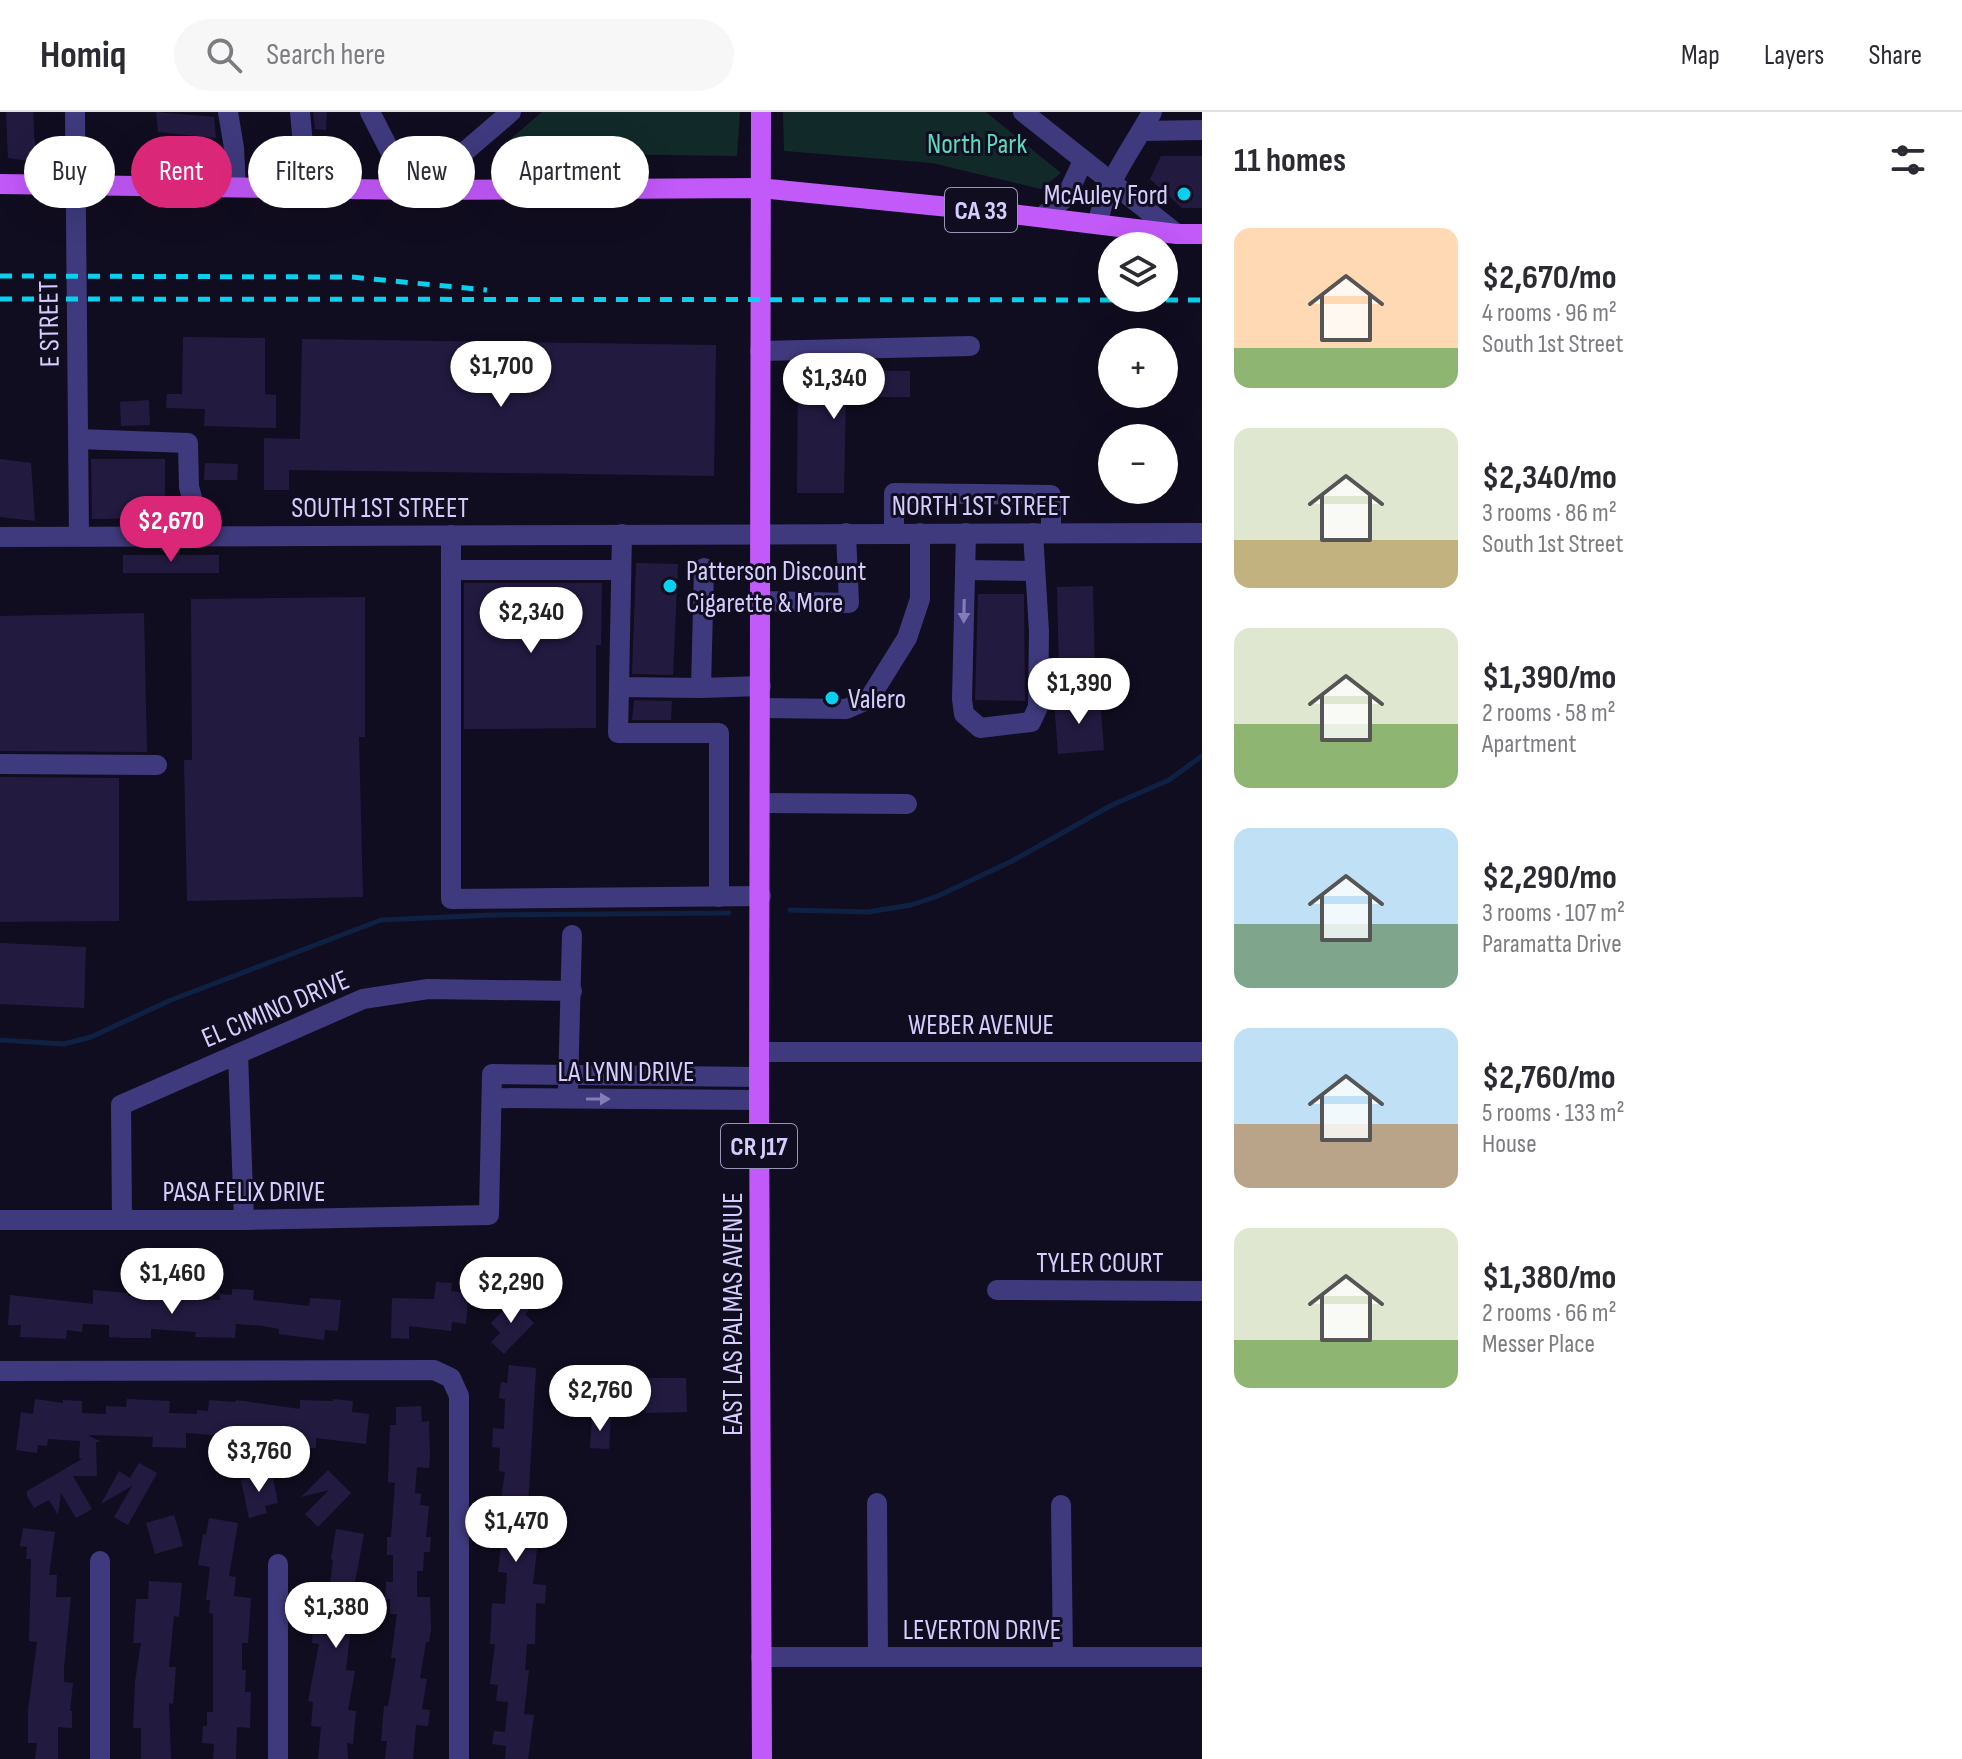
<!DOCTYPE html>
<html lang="en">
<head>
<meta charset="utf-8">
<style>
	body { margin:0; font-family:"Sofia Sans Condensed",sans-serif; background:#f7f7f7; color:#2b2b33; height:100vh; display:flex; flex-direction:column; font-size:30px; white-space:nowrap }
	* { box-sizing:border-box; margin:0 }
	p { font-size:26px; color:#7c7c81 }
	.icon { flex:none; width:44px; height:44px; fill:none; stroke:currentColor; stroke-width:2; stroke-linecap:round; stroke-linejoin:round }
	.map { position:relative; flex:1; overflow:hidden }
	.sheet { display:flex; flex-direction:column; background:#fff; width:760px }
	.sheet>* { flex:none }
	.banner { position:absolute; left:24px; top:24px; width:760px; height:72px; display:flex; gap:16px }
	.controls { position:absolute; left:1098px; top:120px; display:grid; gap:16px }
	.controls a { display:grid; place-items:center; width:80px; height:80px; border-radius:50%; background:#fff; box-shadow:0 8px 32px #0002; font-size:40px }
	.price { position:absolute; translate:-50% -68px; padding:0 18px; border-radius:28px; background:#fff; color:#222; font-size:26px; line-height:52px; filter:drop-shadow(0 2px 4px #0008) }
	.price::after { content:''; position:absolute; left:50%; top:48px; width:24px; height:18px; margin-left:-12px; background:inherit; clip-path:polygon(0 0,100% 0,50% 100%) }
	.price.active { background:#db2777; color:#fff }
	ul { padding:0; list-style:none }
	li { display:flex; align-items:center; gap:24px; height:200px; padding:0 32px }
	li span { display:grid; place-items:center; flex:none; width:224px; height:160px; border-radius:16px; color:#555 }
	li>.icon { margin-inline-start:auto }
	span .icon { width:96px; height:96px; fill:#fffc; stroke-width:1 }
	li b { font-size:34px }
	h2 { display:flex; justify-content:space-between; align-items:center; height:96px; padding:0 32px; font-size:34px }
	.tag { padding:0 28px; border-radius:36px; background:#fff; box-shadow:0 8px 32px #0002; font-size:28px; line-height:72px }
	.tag.active { background:#db2777; color:#fff }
	header { display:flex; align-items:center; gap:48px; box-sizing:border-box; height:112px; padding:0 40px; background:#fff; border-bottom:2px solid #e1e1e2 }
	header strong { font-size:38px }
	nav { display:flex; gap:44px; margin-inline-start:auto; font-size:28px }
	.search { width:560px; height:72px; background:#f7f7f7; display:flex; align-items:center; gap:20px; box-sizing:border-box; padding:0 28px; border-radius:44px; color:#7c7c81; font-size:30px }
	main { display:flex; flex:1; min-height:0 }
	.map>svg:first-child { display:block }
	.green { fill:#112929 }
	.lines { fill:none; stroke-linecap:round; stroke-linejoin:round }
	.stream { stroke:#0e2143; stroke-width:5 }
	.building { fill:#231a40 }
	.minor { stroke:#3f3a7d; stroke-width:20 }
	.major { stroke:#c259f9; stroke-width:20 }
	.rail { stroke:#09d0ee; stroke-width:5; stroke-dasharray:12 10; stroke-linecap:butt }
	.oneway { fill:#827db7 }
	.poi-dot { fill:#09d0ee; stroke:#110d20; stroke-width:3 }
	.labels { text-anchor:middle; stroke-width:6; stroke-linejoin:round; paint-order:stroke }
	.shield { fill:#110d20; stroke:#9a94bb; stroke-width:2 }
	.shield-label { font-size:26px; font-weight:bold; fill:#d5cefd }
	.park-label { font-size:28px; fill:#5ddabe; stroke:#110d20 }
	.poi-label { font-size:28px; fill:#d5cefd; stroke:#110d20; text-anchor:start }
	.street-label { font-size:28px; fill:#d5cefd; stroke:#110d20 }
</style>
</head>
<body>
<header>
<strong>Homiq</strong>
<div class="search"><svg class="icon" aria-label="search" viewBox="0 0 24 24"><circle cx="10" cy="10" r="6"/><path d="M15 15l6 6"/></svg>Search here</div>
<nav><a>Map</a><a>Layers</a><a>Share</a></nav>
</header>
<main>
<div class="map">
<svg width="1202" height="1647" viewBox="0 0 1202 1647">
	<rect width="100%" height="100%" fill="#110d20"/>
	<g class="green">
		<path d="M542,0h198l-3,44 -231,-3 2,-12z"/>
		<path d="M783,0h203l75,61 -20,16 -109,-26 -148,-12z"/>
	</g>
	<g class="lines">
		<g class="stream">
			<path d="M790,798l78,2 43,-7 27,-9 74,-35 100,-56 57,-25 33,-24"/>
			<path d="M0,928l64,4 27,-7 80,-37 210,-80 111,-5 237,-2"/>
		</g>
	</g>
	<g class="building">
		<path d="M6,0h27l3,50 -28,-4z"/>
		<path d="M156,0l58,5 2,21 -58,-6z"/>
		<path d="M313,0h14l-1,18 -11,-1z"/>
		<path d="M1161,44h41v52h-20l-32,-29z"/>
		<path d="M183,225l82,1v56l11,1v33l-72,-2 1,-17 -39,-1 1,-14h15z"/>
		<path d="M302,227l414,6 -2,131 -425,-6v20h-25v-52l36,1z"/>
		<path d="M798,258l112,1v26h-64l-2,96h-47z"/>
		<path d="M149,288l1,25 -29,1 -1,-24z"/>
		<path d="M0,347l31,4 4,58 -35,-4z"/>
		<path d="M91,347h74v59l-73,1z"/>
		<path d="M205,351l33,1 -1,16h-33z"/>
		<rect x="123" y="443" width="96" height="18"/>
		<path d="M636,451l42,1 -5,111 -41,-1z"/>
		<path d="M464,471h138l-1,62h-5v83l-132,1z"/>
		<path d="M1093,474l2,88 -36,1 -2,-88z"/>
		<path d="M978,482h46l1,107 -50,-1z"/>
		<path d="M365,485v140h-6l4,160 -176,4 -3,-141h8l-1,-161z"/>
		<path d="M144,501l3,139 -147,-1v-135z"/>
		<path d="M1100,585l4,53 -46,4 -4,-53z"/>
		<path d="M634,588l38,1 -1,19h-39z"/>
		<path d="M0,665l119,1v143l-119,1z"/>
		<path d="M0,831l86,4 -2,61 -84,-4z"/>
		<path d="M436,1170l16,1 -1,8 18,2 -3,31 -14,-2 -1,9 -42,-5v13l-18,-1 1,-40 42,1z"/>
		<path d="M232,1177l22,1 -1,10 56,6 1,-8 31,2 -3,31 -13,-1 -1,10 -45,-6v-5l-16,-3 -27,-2 -1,14 -40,-1 1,-5 -45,-3v9h-26l-16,-1v-12l-26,-1 -1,8 -15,-2 -1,9 -46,-2 1,-12h-13l2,-30 83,9v-14l35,3v3l92,4v-6l12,1z"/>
		<path d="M516,1185l13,13 -4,4 9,9 -30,31 -13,-12 9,-9 -9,-10z"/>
		<path d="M509,1253l27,3 -10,172 12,1 -5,43 13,1 -1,19 -9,-1 -1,41h-8l-2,26h4l-5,44 10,1 -6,44h-23l1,-13 -14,-2 2,-13 11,1 3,-30 -12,-1 2,-16 -8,-1 5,-40h-5l2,-41 13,1 2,-31 -9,-1 5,-44 -6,-1 8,-55 -6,-1 1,-23 -8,-1 1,-19 11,1 1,-30 -6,-1 2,-16 6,1z"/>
		<path d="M646,1266h40l1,34 -41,1z"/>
		<path d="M35,1287l28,4v-3l19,1v12l24,1v-8l20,1 1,-8 43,2 -1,12 28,1v-4l11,1 1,-11 26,2 1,-2 64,9v-9l33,1v-2l20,2 -1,11 17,2 -3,30 -50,-6v10l-30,-1v-6l-100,-8v15l-34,-1 1,-10 -65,-2 13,7h-5l1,34h-24l19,33 -16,9 -15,-25 -3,22 -9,-15 -15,8 -7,-12v-5l55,-32 -3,-1 1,-17 -32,-2 -1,7 -9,-1 -1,8 -21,-3 5,-38 12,2z"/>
		<path d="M421,1294l1,16 7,-1 1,36 -1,11 -12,-1 -2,26 6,1 -1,11 9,1 -3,31h5l-1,15h-6l-1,19h-6v26h13l1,32 -2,13h-3l-6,36 7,1 -5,30 8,1 -2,16 -12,-1 -3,34h-28l2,-18h-6l3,-35h4l8,-48h-5l6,-44h-7v-15h-5l1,-17h7v-27h-6v-18h4l4,-54 -7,-1 2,-57h6v-18z"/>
		<path d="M592,1305l19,1 -2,31 -19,-1z"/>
		<path d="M139,1351l18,10 -29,52 -14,-8 18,-31 -31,18 18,-33 11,7z"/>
		<path d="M328,1358l23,23 -33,34 -13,-13 24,-24 -28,7z"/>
		<path d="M272,1360l6,31 -13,3 2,7 -18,5 -8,-38z"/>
		<path d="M174,1403l9,31 -28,8 -9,-31z"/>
		<path d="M209,1406l29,5 -9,53 7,1 -2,19 17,2 -3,45h-6v27h4l-1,22h6l-1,36 -13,-1 -1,32h-23l1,-15 -12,-1 1,-17h4v-14h6v-98l-4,-1 1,-13h-4l4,-33 -12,-2 5,-31 3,1z"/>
		<path d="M23,1416l32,4 -6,43h8l-1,22h15l-7,70v15l9,1 -3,28h2v17l-14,-1v32h-23l2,-16h-9v-33l9,-68 -8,-1 2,-82h-5l1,-12 -7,-1z"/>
		<path d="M336,1417l28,5 -9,48 7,1 -4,36 -6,-1 -6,52 9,1 -7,39 8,1 -3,33 -6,-1 1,16h-30l3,-32 -10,-1 2,-24 -5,-1 11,-57 -7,-1 2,-29 1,-14 13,1 5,-41 -2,-1z"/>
		<path d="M149,1469l33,2 -3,34 -5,-1 -5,51h7l-3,37 -4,-1 2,56h-30v-31h-8l2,-46 6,-39h-8l3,-44h12z"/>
	</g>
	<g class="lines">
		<g class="minor">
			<path d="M75,0l4,424"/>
			<path d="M228,0l6,36 2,39"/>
			<path d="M300,0l7,76"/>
			<path d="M370,0l24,47 26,31 91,-78"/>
			<path d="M1023,0l154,122"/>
			<path d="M1142,19l60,-1"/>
			<path d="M1042,105l24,-20 17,-36"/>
			<path d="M1098,112c6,-41 35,-76 54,-112"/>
			<path d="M760,239l210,-5"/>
			<path d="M78,327l110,4 1,44 14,49"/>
			<path d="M894,421v-40l157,2v38"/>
			<path d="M966,421l-4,166 2,15 16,14 51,-6 7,-15 1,-75 -6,-99"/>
			<path d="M622,422l-3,153 82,1"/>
			<path d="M451,423v364l310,-3"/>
			<path d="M0,425l1202,-4"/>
			<path d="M704,456l-3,120 60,-2"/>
			<path d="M452,458h169"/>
			<path d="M965,458l69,1"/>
			<path d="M761,489l88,2 -3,-70"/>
			<path d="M619,575l-1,46h101v164"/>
			<path d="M761,596l85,1 23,-10 38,-61 13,-39v-66"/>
			<path d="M0,652l157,1"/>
			<path d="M761,691l146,1"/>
			<path d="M761,940h441"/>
			<path d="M238,942l6,166"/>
			<path d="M568,975l4,-152"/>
			<path d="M492,986l267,2"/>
			<path d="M0,1108h244l245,-5 3,-141 267,3"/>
			<path d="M122,1108l-1,-115 242,-106 65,-10 144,2"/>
			<path d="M997,1178l205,1"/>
			<path d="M0,1259l434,-1 17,8 8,18v363"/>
			<path d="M877,1391l1,153"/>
			<path d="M1061,1393l2,152"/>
			<path d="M761,1545h441"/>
			<path d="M100,1647v-198"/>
			<path d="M278,1647v-195"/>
		</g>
		<g class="major">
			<path d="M761,0l-2,988 3,659"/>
			<path d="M0,72l420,6 340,-2 219,22 198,24h25"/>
		</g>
		<g class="rail">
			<path d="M0,164l351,1 136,13"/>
			<path d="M0,187l1202,1"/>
		</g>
	</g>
	<defs><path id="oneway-solid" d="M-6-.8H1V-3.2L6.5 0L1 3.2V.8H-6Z" transform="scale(2)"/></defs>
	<g class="oneway">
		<use href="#oneway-solid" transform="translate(964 499) rotate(91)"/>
		<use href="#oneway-solid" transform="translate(598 987)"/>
	</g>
	<g class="poi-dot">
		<circle cx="1184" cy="82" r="8"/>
		<circle cx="670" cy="474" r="8"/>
		<circle cx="832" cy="586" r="8"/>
	</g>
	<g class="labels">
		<g class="shield">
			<rect x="945" y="76" width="72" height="44" rx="6"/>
			<rect x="721" y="1012" width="76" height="44" rx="6"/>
		</g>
		<g class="shield-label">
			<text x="981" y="107">CA 33</text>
			<text x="759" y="1043">CR J17</text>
		</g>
		<g class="park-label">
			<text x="977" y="41">North Park</text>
		</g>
		<g class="poi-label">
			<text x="1168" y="92" text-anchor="end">McAuley Ford</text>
			<text x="686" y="468">Patterson Discount<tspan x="686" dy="32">Cigarette &amp; More</tspan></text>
			<text x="848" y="596">Valero</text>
		</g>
		<g class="street-label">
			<text transform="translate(48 212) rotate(-91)" y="10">E STREET</text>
			<text x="981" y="403">NORTH 1ST STREET</text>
			<text x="380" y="405">SOUTH 1ST STREET</text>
			<text transform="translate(275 896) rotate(-23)" y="10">EL CIMINO DRIVE</text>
			<text x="981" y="922">WEBER AVENUE</text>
			<text x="626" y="969">LA LYNN DRIVE</text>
			<text x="244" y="1089">PASA FELIX DRIVE</text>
			<text x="1100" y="1160">TYLER COURT</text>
			<text transform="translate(732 1202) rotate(-90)" y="10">EAST LAS PALMAS AVENUE</text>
			<text x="982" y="1527">LEVERTON DRIVE</text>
		</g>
	</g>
</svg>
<div class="controls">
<a><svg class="icon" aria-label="layers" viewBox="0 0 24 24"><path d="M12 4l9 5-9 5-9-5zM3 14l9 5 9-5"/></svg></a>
<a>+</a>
<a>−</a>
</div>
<b class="price" style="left:501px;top:297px">$1,700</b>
<b class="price" style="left:834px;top:309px">$1,340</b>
<b class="price active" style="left:171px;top:452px">$2,670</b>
<b class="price" style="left:531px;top:543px">$2,340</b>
<b class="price" style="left:1079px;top:614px">$1,390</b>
<b class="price" style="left:172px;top:1204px">$1,460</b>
<b class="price" style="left:511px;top:1213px">$2,290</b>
<b class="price" style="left:600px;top:1321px">$2,760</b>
<b class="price" style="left:259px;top:1382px">$3,760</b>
<b class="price" style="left:516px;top:1452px">$1,470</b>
<b class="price" style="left:336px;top:1538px">$1,380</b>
<div class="banner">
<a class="tag">Buy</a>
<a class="tag active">Rent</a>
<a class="tag">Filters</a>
<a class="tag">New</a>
<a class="tag">Apartment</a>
</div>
</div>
<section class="sheet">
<h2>11 homes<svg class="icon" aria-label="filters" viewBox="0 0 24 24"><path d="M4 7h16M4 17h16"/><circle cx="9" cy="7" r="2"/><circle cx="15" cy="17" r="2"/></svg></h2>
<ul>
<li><span style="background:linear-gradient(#ffd9b3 75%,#8fb573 0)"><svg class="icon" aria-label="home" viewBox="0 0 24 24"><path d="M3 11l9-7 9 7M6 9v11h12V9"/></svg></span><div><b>$2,670/mo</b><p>4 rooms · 96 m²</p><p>South 1st Street</p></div></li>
<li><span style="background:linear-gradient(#dfe7d0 70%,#c2b280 0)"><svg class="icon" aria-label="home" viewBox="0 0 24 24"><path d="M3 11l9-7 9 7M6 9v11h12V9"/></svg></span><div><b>$2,340/mo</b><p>3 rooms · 86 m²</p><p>South 1st Street</p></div></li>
<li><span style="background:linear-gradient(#dfe7d0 60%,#8fb573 0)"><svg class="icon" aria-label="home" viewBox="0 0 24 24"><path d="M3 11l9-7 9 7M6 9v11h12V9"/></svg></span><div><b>$1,390/mo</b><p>2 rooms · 58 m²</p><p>Apartment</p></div></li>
<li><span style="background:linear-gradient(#bfe0f5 60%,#7fa58c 0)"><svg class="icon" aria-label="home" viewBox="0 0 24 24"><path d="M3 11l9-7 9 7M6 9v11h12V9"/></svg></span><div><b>$2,290/mo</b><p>3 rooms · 107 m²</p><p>Paramatta Drive</p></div></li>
<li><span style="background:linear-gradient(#bfe0f5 60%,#b9a48a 0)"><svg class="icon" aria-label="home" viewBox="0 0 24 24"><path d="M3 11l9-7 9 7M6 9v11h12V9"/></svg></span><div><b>$2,760/mo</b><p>5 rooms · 133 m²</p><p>House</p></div></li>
<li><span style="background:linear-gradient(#dfe7d0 70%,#8fb573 0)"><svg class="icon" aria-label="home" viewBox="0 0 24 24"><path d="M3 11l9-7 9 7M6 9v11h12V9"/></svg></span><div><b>$1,380/mo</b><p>2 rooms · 66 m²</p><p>Messer Place</p></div></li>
</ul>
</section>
</main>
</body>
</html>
